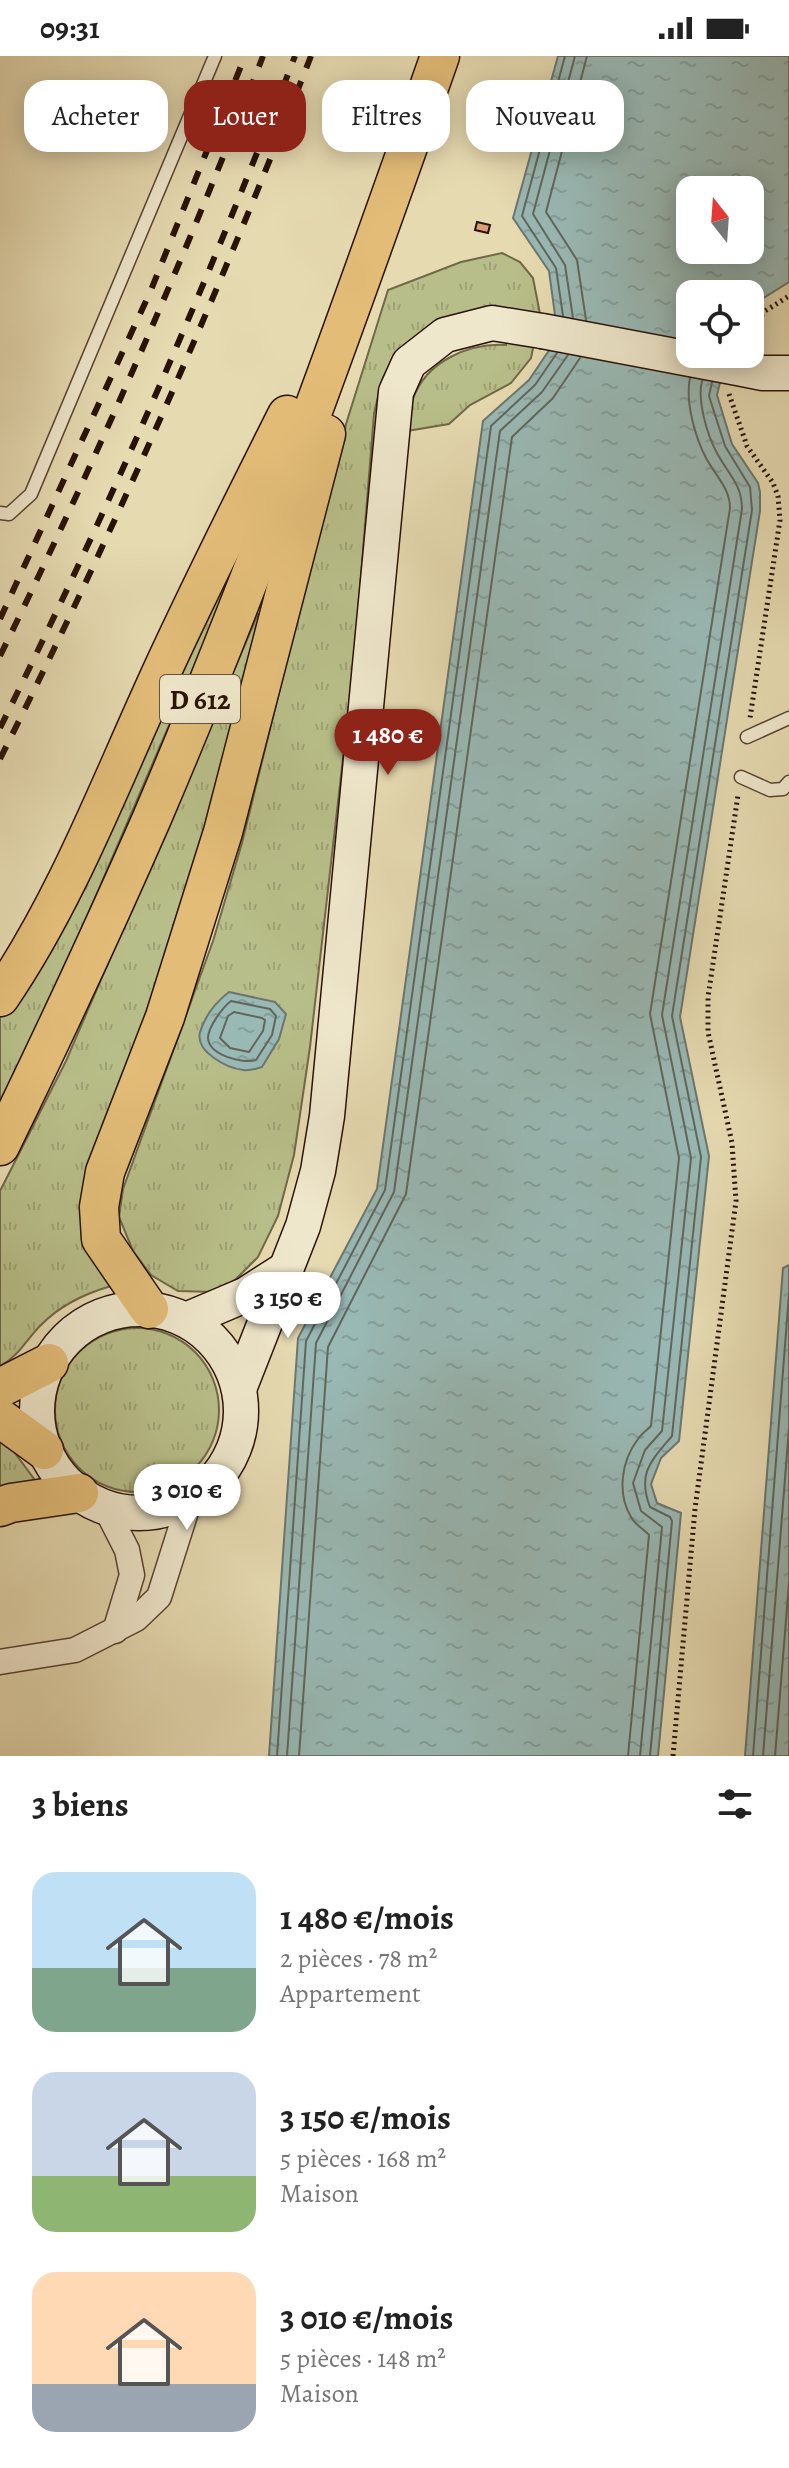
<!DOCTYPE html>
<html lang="fr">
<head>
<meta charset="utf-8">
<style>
	body { margin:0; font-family:Alegreya,serif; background:#f6f6f6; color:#222; height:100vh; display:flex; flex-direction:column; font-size:30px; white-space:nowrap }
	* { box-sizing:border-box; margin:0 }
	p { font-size:26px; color:#767676 }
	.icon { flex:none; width:44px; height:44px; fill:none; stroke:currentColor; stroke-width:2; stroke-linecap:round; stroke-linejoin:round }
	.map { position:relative; height:1700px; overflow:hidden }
	.sheet { display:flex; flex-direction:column; background:#fff; flex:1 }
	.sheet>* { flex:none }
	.guide { position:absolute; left:24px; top:24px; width:742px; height:72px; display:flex; gap:16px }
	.needle { width:52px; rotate:343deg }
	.fabs { position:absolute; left:676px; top:120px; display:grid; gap:16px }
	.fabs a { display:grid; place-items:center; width:88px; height:88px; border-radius:16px; background:#fff; box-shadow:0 4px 20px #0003; font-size:40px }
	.price { position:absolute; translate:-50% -68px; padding:0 18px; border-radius:28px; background:#fff; color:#222; font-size:26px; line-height:52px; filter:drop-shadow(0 2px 4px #0008) }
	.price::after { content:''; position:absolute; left:50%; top:48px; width:24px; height:18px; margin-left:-12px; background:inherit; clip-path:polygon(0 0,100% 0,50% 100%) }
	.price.selected { background:#8f2418; color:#fff }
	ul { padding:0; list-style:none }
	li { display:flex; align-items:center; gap:24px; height:200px; padding:0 32px }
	li span { display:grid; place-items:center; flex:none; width:224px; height:160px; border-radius:24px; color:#555 }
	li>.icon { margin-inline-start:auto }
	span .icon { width:96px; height:96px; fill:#fffc; stroke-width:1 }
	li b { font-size:34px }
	h2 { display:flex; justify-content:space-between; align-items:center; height:96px; padding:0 32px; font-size:34px }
	.pill { padding:0 28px; border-radius:24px; background:#fff; box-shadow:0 4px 20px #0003; font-size:28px; line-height:72px }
	.pill.selected { background:#8f2418; color:#fff }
	.status { display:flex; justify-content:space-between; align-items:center; height:56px; padding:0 40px; background:#fff; direction:ltr }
	.status svg { height:22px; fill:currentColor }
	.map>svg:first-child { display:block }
	.grass { fill:url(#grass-tufts); stroke:#706848; stroke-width:2 }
	.water { fill:url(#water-ripples); stroke:#6c766f; stroke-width:2; fill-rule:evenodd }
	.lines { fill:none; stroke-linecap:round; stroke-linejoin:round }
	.shore { stroke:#60665e; stroke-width:2 }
	.building { fill:#dca079; stroke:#281207; stroke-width:2 }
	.lane-casing { stroke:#584432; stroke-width:15 }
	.street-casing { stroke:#584432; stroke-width:27 }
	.secondary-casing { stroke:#281207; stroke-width:37 }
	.primary-casing { stroke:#281207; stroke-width:41 }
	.path { stroke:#281207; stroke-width:5; stroke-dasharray:2 4; stroke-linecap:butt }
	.lane { stroke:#efe7cc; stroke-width:12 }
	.street { stroke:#efe7cc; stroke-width:24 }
	.secondary { stroke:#efe7cc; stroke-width:34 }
	.primary { stroke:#e3bd78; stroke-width:38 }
	.rail { stroke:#281207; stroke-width:6; stroke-dasharray:14 14; stroke-linecap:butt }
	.secondary-bridge-casing { stroke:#281207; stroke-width:37; stroke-linecap:butt }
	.secondary-bridge { stroke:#efe7cc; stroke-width:34 }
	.labels { text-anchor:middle; stroke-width:7; stroke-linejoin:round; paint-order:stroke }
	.shield { fill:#efe7cc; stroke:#645242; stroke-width:2 }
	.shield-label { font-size:28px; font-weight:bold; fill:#281207 }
</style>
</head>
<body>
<div class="status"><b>09:31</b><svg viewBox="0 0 49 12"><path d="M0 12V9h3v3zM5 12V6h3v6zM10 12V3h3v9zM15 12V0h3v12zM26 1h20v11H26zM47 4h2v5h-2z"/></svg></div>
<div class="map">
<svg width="789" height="1700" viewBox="0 0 789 1700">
	<defs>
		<pattern id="grass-tufts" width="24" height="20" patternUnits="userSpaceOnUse" patternTransform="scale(2)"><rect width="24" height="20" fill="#b8be89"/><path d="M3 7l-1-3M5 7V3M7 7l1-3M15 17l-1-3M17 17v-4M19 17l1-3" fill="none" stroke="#9ea275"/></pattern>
		<pattern id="water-ripples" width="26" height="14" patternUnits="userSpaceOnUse" patternTransform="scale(2)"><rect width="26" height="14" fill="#99b9b5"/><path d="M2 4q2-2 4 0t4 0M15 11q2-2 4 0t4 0" fill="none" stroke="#849e9a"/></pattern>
	</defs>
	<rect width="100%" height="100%" fill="#e6dab1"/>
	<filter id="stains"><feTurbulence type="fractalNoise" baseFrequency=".0025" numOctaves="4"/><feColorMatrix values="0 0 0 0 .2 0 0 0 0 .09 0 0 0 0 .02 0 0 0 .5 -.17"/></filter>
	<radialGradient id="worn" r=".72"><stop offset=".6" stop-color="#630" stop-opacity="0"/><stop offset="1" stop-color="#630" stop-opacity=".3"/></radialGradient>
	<g class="grass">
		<path d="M502,197l18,9 13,16 7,36 -9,44 -20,25 -41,22 -21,19 -42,7c2,-11 3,-22 6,-32 13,-38 56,-56 93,-54l5,-35c-53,-4 -105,18 -128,68 -4,11 -6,24 -9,36l-20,248 -44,385 -16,108 -16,61 -20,41 -22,22 -21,13 -37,-1 -27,-16 -18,-24 -14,-34 4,-28 90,-248 29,-98 99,-403 47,-150 73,-28z"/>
		<path d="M234,480l14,5 -216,504 -32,62v-92z"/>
		<path d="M258,558l14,4 -60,212 -128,366 27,90c-27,8 -51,19 -71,40 -14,14 -21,30 -40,40v-175l66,-130z"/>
		<circle cx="137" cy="1354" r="82"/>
		<path d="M0,1379l4,3 33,45 -37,12z"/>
	</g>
	<g class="water">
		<path d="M558,0h231v226l-27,17 -12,14v-19h-60v60h37l-10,41 15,49 26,39 2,9v19l-80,506 29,139 -30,285 -18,17 -10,26 6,19 24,10 -23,243h-389l29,-418 79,-149 106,-768 46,-41 29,-43 -9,-66 -36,-53zM690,134h60v60h-60z"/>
		<path d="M229,936l46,10 11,12 -7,25 -17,28c-6,2 -13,4 -19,3 -16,-2 -48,-18 -43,-38 5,-16 16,-30 29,-40z"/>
		<path d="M789,1209v491h-44l38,-488z"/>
	</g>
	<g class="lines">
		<g class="shore">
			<path d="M563,260l-7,-48 -34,-52 43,-160"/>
			<path d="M573,262l-8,-53 -32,-51 42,-158"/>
			<path d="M586,264l-9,-60 -31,-48 41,-156"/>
			<path d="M231,945l39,8 6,7 -4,19 -16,25c-14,4 -47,-5 -48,-22 0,-11 15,-31 23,-37z"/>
			<path d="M234,956l28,6 3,2 -2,11 -14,21 -19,-4 -10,-10 8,-22z"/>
			<path d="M277,1700l29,-415 79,-151 106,-764 44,-41 22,-32"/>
			<path d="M287,1700l29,-413 78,-151 106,-761 42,-39 26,-37"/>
			<path d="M299,1700l29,-409 78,-153 106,-757 41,-39 27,-40"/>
			<path d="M628,1700l21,-221c-5,-6 -14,-10 -18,-18 -14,-23 -10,-56 7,-78 3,-5 9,-9 13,-13l28,-268 -29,-144 80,-506c0,-20 -15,-33 -24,-50 -11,-21 -21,-57 -16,-80"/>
			<path d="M640,1700l22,-229 -21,-16 -8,-28 12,-33 17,-19 29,-273 -29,-143 80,-506c0,-25 -14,-35 -25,-56 -10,-18 -20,-53 -15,-72"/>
			<path d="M650,1700l22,-235 -2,-4 -20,-10c-13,-34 1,-46 22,-71l29,-279 -29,-141 80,-506 -2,-23 -25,-41 -16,-50 3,-14"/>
			<path d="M753,1700l36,-462"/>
			<path d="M763,1700l26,-328"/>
			<path d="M775,1700l14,-173"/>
		</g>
	</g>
	<path class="building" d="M477,166l13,3 -2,8 -13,-3z"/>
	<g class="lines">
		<defs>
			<g id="lane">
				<path d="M0,457l9,1 22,-20 184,-438"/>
				<path d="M747,681l42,-19"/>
				<path d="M741,721l29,13 13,-1 6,-7"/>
			</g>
			<g id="street">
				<path d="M105,1451l22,43 5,25 -17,56"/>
				<path d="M0,1606l75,-12 61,-31 23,-22 31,-98"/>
			</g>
			<g id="secondary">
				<path d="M743,313l20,4h26"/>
				<circle cx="139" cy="1355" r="102"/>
				<path d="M186,1264l59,-25 39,-25"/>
				<path d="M239,1333l64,-163 15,-55 9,-55 69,-724 13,-29 36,-28 47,-12 50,8"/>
			</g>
			<g id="primary">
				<path d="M0,941c64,-94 105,-200 152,-304 42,-94 89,-186 135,-278"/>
				<path d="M0,1090c53,-109 104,-218 152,-328 107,-250 198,-506 288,-762"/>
				<path d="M149,1253l-48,-70 -2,-32 6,-35 60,-155 58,-185 103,-398"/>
				<path d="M0,1332l49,-25"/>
				<path d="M0,1362l44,32"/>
				<path d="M0,1451l11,-4 68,-10"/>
			</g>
		</defs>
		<use href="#lane" class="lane-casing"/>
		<use href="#street" class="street-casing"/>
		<use href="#secondary" class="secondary-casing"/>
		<use href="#primary" class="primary-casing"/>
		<g class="path">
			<path d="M750,273l15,-18 24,-15"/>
			<path d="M729,338l18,52 26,37 5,13 2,24 -30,198"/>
			<path d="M673,1700l22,-247 41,-308 -4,-58 -24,-111v-35l30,-202"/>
		</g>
		<use href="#lane" class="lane"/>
		<use href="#street" class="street"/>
		<use href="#secondary" class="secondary"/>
		<use href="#primary" class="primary"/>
		<g class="rail">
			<path d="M0,563l151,-329 94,-234"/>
			<path d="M0,600c96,-196 184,-396 263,-600"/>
			<path d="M0,672c109,-220 207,-443 295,-672"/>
			<path d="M0,703c115,-230 218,-464 311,-703"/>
		</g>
		<defs>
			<path id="secondary-bridge" d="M542,275l201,38"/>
		</defs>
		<use href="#secondary-bridge" class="secondary-bridge-casing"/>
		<use href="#secondary-bridge" class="secondary-bridge"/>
	</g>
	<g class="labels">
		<rect class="shield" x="160" y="619" width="80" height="48" rx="6"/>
		<g class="shield-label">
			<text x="200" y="653">D 612</text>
		</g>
	</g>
	<rect width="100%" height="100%" filter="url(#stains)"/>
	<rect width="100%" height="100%" fill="url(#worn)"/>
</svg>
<div class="fabs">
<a><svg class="needle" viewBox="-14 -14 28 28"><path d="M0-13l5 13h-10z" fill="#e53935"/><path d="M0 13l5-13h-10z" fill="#767676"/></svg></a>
<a><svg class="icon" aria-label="locate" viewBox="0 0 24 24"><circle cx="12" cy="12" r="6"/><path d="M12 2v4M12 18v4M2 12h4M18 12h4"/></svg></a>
</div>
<b class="price selected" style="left:388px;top:721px">1 480 €</b>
<b class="price" style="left:288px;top:1284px">3 150 €</b>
<b class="price" style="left:187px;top:1476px">3 010 €</b>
<div class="guide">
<a class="pill">Acheter</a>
<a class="pill selected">Louer</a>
<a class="pill">Filtres</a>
<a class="pill">Nouveau</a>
</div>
</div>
<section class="sheet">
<h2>3 biens<svg class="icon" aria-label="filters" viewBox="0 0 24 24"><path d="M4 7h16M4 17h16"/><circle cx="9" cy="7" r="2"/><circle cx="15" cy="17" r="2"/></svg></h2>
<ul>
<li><span style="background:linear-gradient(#bfe0f5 60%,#7fa58c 0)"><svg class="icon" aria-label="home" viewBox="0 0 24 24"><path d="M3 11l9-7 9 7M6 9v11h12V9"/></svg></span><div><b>1 480 €/mois</b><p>2 pièces · 78 m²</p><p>Appartement</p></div></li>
<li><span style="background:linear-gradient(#c9d6e8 65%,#8fb573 0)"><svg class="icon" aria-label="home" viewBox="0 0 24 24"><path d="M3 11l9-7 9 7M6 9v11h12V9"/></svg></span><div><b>3 150 €/mois</b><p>5 pièces · 168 m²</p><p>Maison</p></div></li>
<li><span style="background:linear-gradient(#ffd9b3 70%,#9aa5b1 0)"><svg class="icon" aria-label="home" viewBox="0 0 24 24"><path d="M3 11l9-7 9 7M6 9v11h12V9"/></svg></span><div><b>3 010 €/mois</b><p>5 pièces · 148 m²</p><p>Maison</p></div></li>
</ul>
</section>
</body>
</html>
